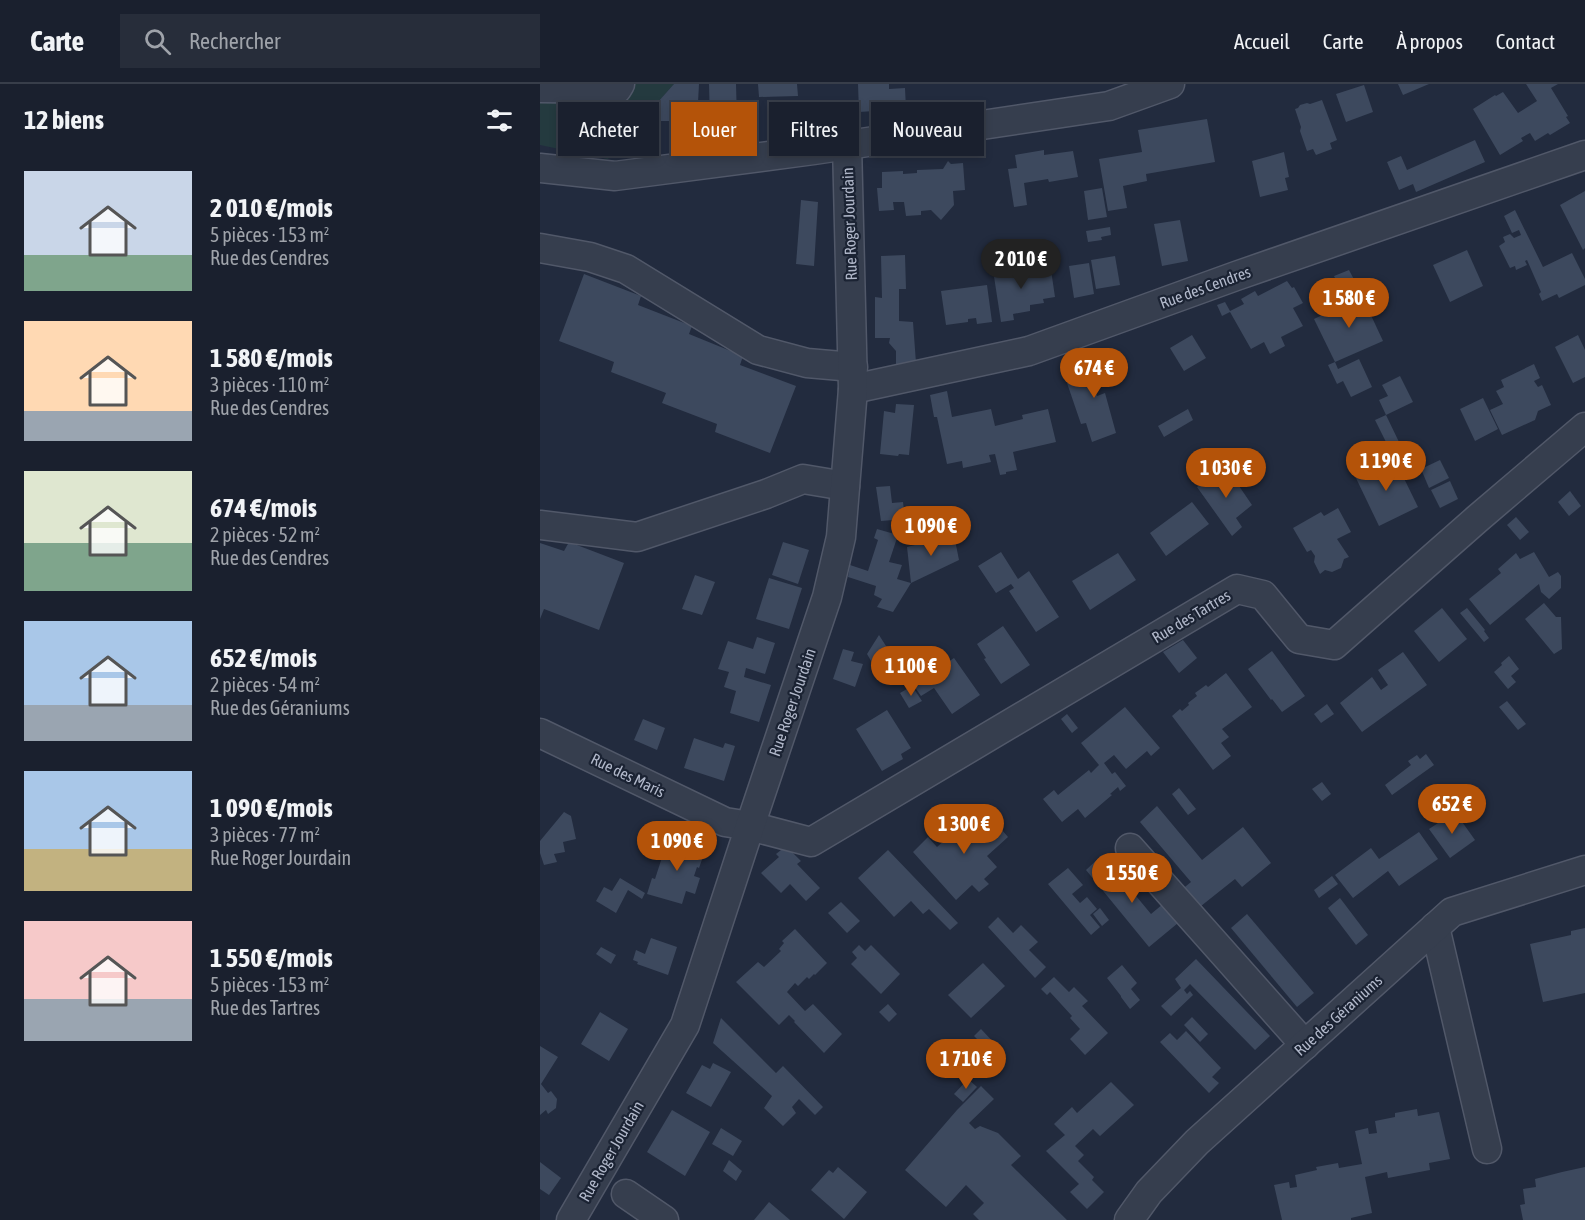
<!DOCTYPE html>
<html lang="fr">
<head>
<meta charset="utf-8">
<style>
	body { margin:0; font-family:"Asap Condensed",sans-serif; background:#272d3a; color:#f1f3f6; height:100vh; display:flex; flex-direction:column; font-size:22px; white-space:nowrap }
	* { box-sizing:border-box; margin:0 }
	p { font-size:20px; color:#9fa3aa }
	.icon { flex:none; width:33px; height:33px; fill:none; stroke:currentColor; stroke-width:2; stroke-linecap:round; stroke-linejoin:round }
	.map { position:relative; flex:1; overflow:hidden }
	.drawer { display:flex; flex-direction:column; background:#1a202e; width:540px }
	.drawer>* { flex:none }
	.hud { position:absolute; left:18px; top:18px; width:570px; height:54px; display:flex; gap:12px }
	.price { position:absolute; translate:-50% -51px; padding:0 14px; border-radius:21px; background:#b45309; color:#fff; font-size:20px; line-height:39px; filter:drop-shadow(0 2px 3px #0008) }
	.price::after { content:''; position:absolute; left:50%; top:36px; width:18px; height:14px; margin-left:-9px; background:inherit; clip-path:polygon(0 0,100% 0,50% 100%) }
	.price.selected { background:#222; color:#fff }
	ul { padding:0; list-style:none }
	li { display:flex; align-items:center; gap:18px; height:150px; padding:0 24px }
	li span { display:grid; place-items:center; flex:none; width:168px; height:120px; border-radius:0px; color:#555 }
	li>.icon { margin-inline-start:auto }
	span .icon { width:72px; height:72px; fill:#fffc; stroke-width:1 }
	li b { font-size:26px }
	h2 { display:flex; justify-content:space-between; align-items:center; height:72px; padding:0 24px; font-size:26px }
	.pill { padding:0 21px; border-radius:0px; background:#1a202e; box-shadow:0 3px 9px #0003,0 0 0 2px #383e4a; font-size:21px; line-height:54px }
	.pill.selected { background:#b45309; color:#fff }
	header { display:flex; align-items:center; gap:36px; box-sizing:border-box; height:84px; padding:0 30px; background:#1a202e; border-bottom:2px solid #383e4a }
	header strong { font-size:28px }
	nav { display:flex; gap:33px; margin-inline-start:auto; font-size:21px }
	.search { width:420px; height:54px; background:#272d3a; display:flex; align-items:center; gap:15px; box-sizing:border-box; padding:0 21px; border-radius:0px; color:#9fa3aa; font-size:22px }
	main { display:flex; flex:1; min-height:0 }
	.map>svg:first-child { display:block }
	.green { fill:#243a3f }
	.building { fill:#3d495e }
	.lines { fill:none; stroke-linecap:round; stroke-linejoin:round }
	.minor-casing { stroke:#515869; stroke-width:31 }
	.minor { stroke:#363e4e; stroke-width:28 }
	.labels { text-anchor:middle; stroke-width:4.5; stroke-linejoin:round; paint-order:stroke }
	.street-label { font-size:16px; fill:#b1b8ca; stroke:#1b2333 }
</style>
</head>
<body>
<header>
<strong>Carte</strong>
<div class="search"><svg class="icon" aria-label="search" viewBox="0 0 24 24"><circle cx="10" cy="10" r="6"/><path d="M15 15l6 6"/></svg>Rechercher</div>
<nav><a>Accueil</a><a>Carte</a><a>À propos</a><a>Contact</a></nav>
</header>
<main>
<section class="drawer">
<h2>12 biens<svg class="icon" aria-label="filters" viewBox="0 0 24 24"><path d="M4 7h16M4 17h16"/><circle cx="9" cy="7" r="2"/><circle cx="15" cy="17" r="2"/></svg></h2>
<ul>
<li><span style="background:linear-gradient(#c9d6e8 70%,#7fa58c 0)"><svg class="icon" aria-label="home" viewBox="0 0 24 24"><path d="M3 11l9-7 9 7M6 9v11h12V9"/></svg></span><div><b>2 010 €/mois</b><p>5 pièces · 153 m²</p><p>Rue des Cendres</p></div></li>
<li><span style="background:linear-gradient(#ffd9b3 75%,#9aa5b1 0)"><svg class="icon" aria-label="home" viewBox="0 0 24 24"><path d="M3 11l9-7 9 7M6 9v11h12V9"/></svg></span><div><b>1 580 €/mois</b><p>3 pièces · 110 m²</p><p>Rue des Cendres</p></div></li>
<li><span style="background:linear-gradient(#dfe7d0 60%,#7fa58c 0)"><svg class="icon" aria-label="home" viewBox="0 0 24 24"><path d="M3 11l9-7 9 7M6 9v11h12V9"/></svg></span><div><b>674 €/mois</b><p>2 pièces · 52 m²</p><p>Rue des Cendres</p></div></li>
<li><span style="background:linear-gradient(#a9c7e8 70%,#9aa5b1 0)"><svg class="icon" aria-label="home" viewBox="0 0 24 24"><path d="M3 11l9-7 9 7M6 9v11h12V9"/></svg></span><div><b>652 €/mois</b><p>2 pièces · 54 m²</p><p>Rue des Géraniums</p></div></li>
<li><span style="background:linear-gradient(#a9c7e8 65%,#c2b280 0)"><svg class="icon" aria-label="home" viewBox="0 0 24 24"><path d="M3 11l9-7 9 7M6 9v11h12V9"/></svg></span><div><b>1 090 €/mois</b><p>3 pièces · 77 m²</p><p>Rue Roger Jourdain</p></div></li>
<li><span style="background:linear-gradient(#f6c9c9 65%,#9aa5b1 0)"><svg class="icon" aria-label="home" viewBox="0 0 24 24"><path d="M3 11l9-7 9 7M6 9v11h12V9"/></svg></span><div><b>1 550 €/mois</b><p>5 pièces · 153 m²</p><p>Rue des Tartres</p></div></li>
</ul>
</section>
<div class="map">
<svg width="1045" height="1136" viewBox="0 0 1045 1136">
	<rect width="100%" height="100%" fill="#222b3e"/>
	<path class="green" d="M0,0h134l-66,75 -68,-14z"/>
	<g class="building">
		<path d="M134,0h25l-2,37h-56z"/>
		<path d="M169,0h27l1,36 -27,1z"/>
		<path d="M218,0h39l1,12 -39,1z"/>
		<path d="M318,0h31v5l16,-1 1,21 -47,3z"/>
		<path d="M858,0h31l-26,11z"/>
		<path d="M986,0h32l-7,4 17,28 -2,1 4,6 -20,12 -2,-2 -13,8 -5,-8 -9,5 2,3 -23,14 -27,-46 22,-14 1,1 7,-4 15,21 19,-12z"/>
		<path d="M824,1l9,27 -27,10 -10,-28z"/>
		<path d="M782,16l15,40 -7,3 2,6 -16,6 -3,-6 -6,2 -7,-20 1,-4 -6,-18 3,-1 2,-3 7,-2 3,1z"/>
		<path d="M275,30h13l1,15 -14,2z"/>
		<path d="M667,35l8,43 -69,12 1,7 -24,5 4,22 -19,3 -9,-52 43,-7 -4,-22z"/>
		<path d="M935,56l10,22 -69,30 -3,-8 -14,6 -12,-28 14,-6 6,14z"/>
		<path d="M504,66v5l29,-4 5,26 -29,5 -1,-3 -24,4 3,22 -13,2 -6,-38 9,-1 -2,-13z"/>
		<path d="M744,68l5,25 -4,1 3,12 -28,7 -8,-36z"/>
		<path d="M408,77l3,3 12,-1 2,27 -12,1 1,14 -13,15 -10,-10 -10,1v4l-15,1 -2,-14h-11l1,8 -15,1 -2,-23h5v-16l21,-1v3l14,-1v-3l26,-1z"/>
		<path d="M562,104l5,29 -19,3 -4,-29z"/>
		<path d="M1045,107v57l-2,2 -23,-45z"/>
		<path d="M261,116l17,2 -4,64 -18,-2z"/>
		<path d="M975,126l28,57 29,-14 13,26v6l-26,13 -2,-4 -15,7 -3,-7 2,-2 -14,-32 -2,1 2,4 -11,5 -1,-4 -5,2 -11,-22 6,-4 -2,-5 7,-3 4,4 7,-3 -2,-5 -7,3 -8,-17z"/>
		<path d="M640,136l8,41 -26,5 -8,-42z"/>
		<path d="M570,143l1,8 -10,2 1,3 -14,2 -2,-11z"/>
		<path d="M927,166l16,36 -33,16 -17,-37z"/>
		<path d="M365,171l1,34h-7v32l14,1 3,41 -20,4v-16l-7,-8 1,-5h-15v-41l7,1 -1,-42z"/>
		<path d="M575,172l5,29 -24,4 -5,-29z"/>
		<path d="M549,179l5,31 -20,4 -5,-32z"/>
		<path d="M483,182l2,9 26,-5 4,27 -12,2 1,4 -14,2v6l-17,3 1,6 -13,2 -8,-52z"/>
		<path d="M809,186l9,17 -15,7 -9,-18z"/>
		<path d="M44,190l57,22 -3,9 54,21 -3,8 54,22 -3,9 56,21 -26,67 -55,-21 2,-8 -55,-21 4,-10 -55,-21 3,-10 -55,-21z"/>
		<path d="M747,197l5,7 2,-1 9,16 -10,5 10,18 -22,11 4,9 -15,8 -6,-12 -13,7 -21,-37 -8,4 -5,-11 8,-3 5,9 14,-7 -3,-5 14,-8 3,5z"/>
		<path d="M447,201l5,37 -15,2 -1,-6 -8,1v3l-22,3 -5,-34z"/>
		<path d="M822,212l21,45 -48,21 -21,-43z"/>
		<path d="M652,251l14,23 -22,13 -14,-23z"/>
		<path d="M1038,251l7,15v27l-12,6 -18,-36z"/>
		<path d="M576,273l5,16 -29,10 5,13 8,-3 11,40 -24,9 -6,-19 -5,1 -14,-41 3,-1 -2,-5 19,-6 -1,-4z"/>
		<path d="M819,275l13,28 -21,10 -8,-16 -6,3 -9,-19 7,-3 3,7z"/>
		<path d="M994,280l6,14 -6,3 4,6 4,-2 9,20 -13,6 -3,9 -33,15 -12,-25 13,-6 -7,-13 8,-4 -3,-7z"/>
		<path d="M860,292l13,26 -27,13 13,27 -10,6 -14,-28 11,-5 -7,-15 9,-4 -6,-11z"/>
		<path d="M407,307l5,26 39,-8 4,17 28,-7 -1,-4 26,-6 8,33 -43,10 4,18 -11,2v2l-6,1 -5,-21 -6,1 2,7 -28,6 -1,-7 -15,3 -10,-47h-3l-4,-22z"/>
		<path d="M943,314l15,31 -23,12 -15,-32z"/>
		<path d="M356,320l18,1 -5,50 -10,-1 -1,2 -18,-2 4,-43 11,2z"/>
		<path d="M648,325l5,11 -29,17 -6,-11z"/>
		<path d="M854,374l24,49 -39,19 -24,-50z"/>
		<path d="M900,376l9,18 -20,10 -8,-19z"/>
		<path d="M686,383l26,38 -16,13 6,9 -10,9 -35,-49z"/>
		<path d="M910,397l8,18 -18,9 -9,-18z"/>
		<path d="M350,402l2,17 11,-1 2,17 -24,2 -5,-34z"/>
		<path d="M1030,407l11,15 -12,10 -11,-14z"/>
		<path d="M652,418l17,22 -43,32 -16,-23z"/>
		<path d="M798,424l13,24 -14,7 12,18 -5,2 -3,9 -9,4 -7,-2 -5,4 -6,-12 1,-6 -4,-6 -4,2 -14,-24 28,-16 3,4z"/>
		<path d="M976,433l13,15 -9,8 -13,-15z"/>
		<path d="M337,445l21,6 -9,27 13,3 -5,14 14,4 -18,29 -16,-5 5,-8 -8,-4 2,-9 -28,-9 2,-12 18,6 10,-31 -4,-2z"/>
		<path d="M414,451l5,25 -48,23 -4,-36z"/>
		<path d="M29,458l55,21 -25,67 -55,-21 -4,10v-76l24,8z"/>
		<path d="M243,458l26,8 -11,34 -26,-9z"/>
		<path d="M461,468l17,27 11,-8 30,46 -23,15 -27,-41 5,-3 -3,-4 -15,9 -18,-27z"/>
		<path d="M994,468l15,25 9,-5 3,4v12l-12,11 -8,-7 -2,-8 -49,41 -21,-26 32,-26 -3,-4 18,-16 4,6z"/>
		<path d="M578,469l18,27 -46,30 -18,-29z"/>
		<path d="M155,491l20,7 -13,33 -20,-6z"/>
		<path d="M229,494l33,10 -13,41 -33,-10z"/>
		<path d="M1004,519l12,14h5l1,32 -8,5 -29,-35z"/>
		<path d="M902,524l25,31 -28,23 -25,-31z"/>
		<path d="M927,524l18,22 -1,1 5,7 -5,4 -24,-29z"/>
		<path d="M463,542l27,39 -29,19 -17,-25 2,-1 -9,-14z"/>
		<path d="M339,551l26,41 -11,7 -14,-21 -6,4 -7,-12z"/>
		<path d="M217,553l18,6 -10,31 -19,-6 -2,9 27,8 -12,37 -29,-9 6,-22 -12,-4 5,-15 -11,-3 10,-28 25,8z"/>
		<path d="M643,556l14,18 -18,15 -16,-21z"/>
		<path d="M303,565l11,3 -3,9 12,3 -8,23 -22,-8z"/>
		<path d="M732,567l33,45 -23,16 -10,-13 -1,1 -23,-31z"/>
		<path d="M863,568l24,33 -65,47 -22,-29 32,-26 9,13 7,-5 -10,-15z"/>
		<path d="M969,572l10,13 -8,7 5,6 -8,7 -14,-17 8,-7 -1,-2z"/>
		<path d="M374,573l13,19 27,-18 26,37 -28,19 -18,-26 -13,8 -21,-30z"/>
		<path d="M686,589l26,34 -30,22 7,8 -8,6 10,13 -18,14 -41,-54 8,-7 2,2 7,-6 -1,-2 9,-7 -2,-3 11,-8 2,2z"/>
		<path d="M372,602l10,15 -13,7 -9,-15z"/>
		<path d="M967,617l19,23 -8,6 -19,-23z"/>
		<path d="M787,620l7,10 -13,9 -7,-9z"/>
		<path d="M585,623l35,41 -9,8 -4,-5 -21,18 -12,-14 -10,8 8,11 3,-2 11,14 -6,5 -2,-4 -8,7 2,1 -27,23 -7,-9 -16,13 -19,-23 11,-9 4,5 31,-25 2,3 8,-8 -18,-22z"/>
		<path d="M347,626l24,38 -10,6 2,5 -21,12 -26,-42z"/>
		<path d="M527,630l11,14 -6,5 -11,-14z"/>
		<path d="M103,635l22,9 -8,22 -23,-10z"/>
		<path d="M154,654l29,10 2,-5 10,3 -11,35 -40,-13z"/>
		<path d="M886,670l8,11 -42,30 -7,-10 26,-20 -3,-4 9,-6 3,4z"/>
		<path d="M782,698l9,12 -9,7 -10,-12z"/>
		<path d="M639,704l17,21 -8,6 -16,-21z"/>
		<path d="M617,722l45,54 41,-33 28,36 -29,24 -7,-8 -39,31 -16,-19 11,-9 -51,-60z"/>
		<path d="M442,723l26,30 -21,19 10,11 -13,12 5,5 -10,8 -7,-7 -16,15 -43,-48 15,-15 9,10z"/>
		<path d="M24,728l7,4 5,23 -13,3 2,10 -11,2 3,8 -13,3 -4,-12v-12z"/>
		<path d="M915,728l20,28 -25,18 -21,-29z"/>
		<path d="M879,748l19,27 -39,27 -11,-15 -35,27 -18,-23 36,-27 8,11z"/>
		<path d="M128,755l37,12 -6,17 -2,-1 -3,9 6,2 -5,16 -9,-3 -4,13 -35,-10 5,-16 3,1z"/>
		<path d="M246,762l15,15 -4,3 23,24 -14,13 -16,-17 -9,9 -20,-20 18,-16 -3,-3z"/>
		<path d="M348,766l70,73 -8,7 -21,-21 -6,5 -12,-13 -17,16 -36,-39z"/>
		<path d="M562,771l49,59 12,-10 15,19 -29,24 -63,-77z"/>
		<path d="M528,784l15,17 -11,9 8,9 7,-6 10,12 -7,6 10,12 -9,8 -43,-51z"/>
		<path d="M792,792l6,8 -19,14 -5,-8z"/>
		<path d="M80,794l25,15 -3,6 -14,-9 -12,23 -20,-12 8,-14 8,4z"/>
		<path d="M800,814l28,37 -12,10 -28,-37z"/>
		<path d="M301,818l19,19 -13,12 -19,-20z"/>
		<path d="M560,824l9,12 -7,6 -9,-12z"/>
		<path d="M707,830l67,79 -17,14 -66,-79z"/>
		<path d="M458,833l15,16 8,-8 17,17 -9,8 17,17 -11,11 -47,-51z"/>
		<path d="M1045,844v65l-42,9 -13,-58 41,-9v-4z"/>
		<path d="M255,845l32,34 -12,12 -1,-1 -5,5 -2,-2 -9,9 -3,-3 -8,9 18,19 8,-7 29,30 -18,19 -30,-31 1,-1 -6,-6 -10,10 -43,-43 22,-20 6,5 17,-16 -2,-2 5,-6 -2,-2z"/>
		<path d="M111,854l26,9 -9,28 -31,-11 1,-2 -5,-2 3,-10 9,4z"/>
		<path d="M319,861l6,6 6,-6 29,29 -19,20 -30,-30 6,-6 -5,-6z"/>
		<path d="M61,863l15,8 -5,9 -15,-10z"/>
		<path d="M656,875l74,77 -15,14 -65,-66 -6,6 3,4 3,-3 3,4 -22,21 -10,-10 20,-18 -6,-9z"/>
		<path d="M443,879l22,23 -34,32 -23,-23z"/>
		<path d="M582,881l15,18 -6,6 9,11 -10,9 -9,-12v-1l-14,-18z"/>
		<path d="M514,893l15,15 5,-5 14,14 -6,5 26,27 -23,22 -15,-16 10,-10 -10,-11 2,-2 -22,-24 -3,3 -6,-6z"/>
		<path d="M348,920l9,10 -8,8 -10,-10z"/>
		<path d="M60,928l28,17 -19,32 -28,-17z"/>
		<path d="M652,933l16,17 -8,8 -16,-17z"/>
		<path d="M181,934l55,55 7,-7 40,41 -8,8 -16,-16 -7,8 4,6 -13,13 -19,-18 8,-12 -59,-53z"/>
		<path d="M441,945l16,17 -6,7 -17,-17z"/>
		<path d="M646,947l35,37 -9,9 7,6 -10,10 -49,-51 10,-9 7,7z"/>
		<path d="M0,962l18,11 -17,27 7,9 3,-2 6,8 -1,9 -8,6 -2,-4 -6,5z"/>
		<path d="M173,979l18,9 -20,35 -25,-14 16,-28 8,4z"/>
		<path d="M428,995l9,8 -14,15 -9,-8z"/>
		<path d="M571,998l23,23 -34,31 -7,-7 -18,17 9,9 -6,6 16,16 -2,3 12,12 -17,17 -17,-17 9,-8 -33,-33 19,-16 -11,-11 18,-17 5,6z"/>
		<path d="M441,1002l13,13 -25,24 6,6 5,-3 18,7 23,23 -10,9 56,55h-88l-6,-6 11,-11 -18,-18 -20,22 -41,-37 52,-60z"/>
		<path d="M877,1025l1,7 21,-4 11,47 -21,4 1,7 -42,8 -1,-6 -22,5 7,36 -21,5v2h-69l-8,-35 15,-3 1,6 7,-1 -2,-12 22,-5 -1,-3 22,-4 1,5 23,-4 -7,-33 13,-3 1,6 8,-1 -2,-12 20,-4v-4z"/>
		<path d="M132,1026l38,22 -25,44 -38,-24z"/>
		<path d="M181,1044l21,13 -9,15 -21,-12z"/>
		<path d="M189,1076l13,11 -6,10 -13,-10z"/>
		<path d="M0,1078l21,16 -12,17 -9,-6z"/>
		<path d="M298,1083l29,25 -23,27 -33,-29 18,-20 4,3z"/>
		<path d="M1045,1083v53h-62l-3,-15 5,-1 -2,-15 13,-2 -1,-8 27,-7z"/>
		<path d="M229,1118l21,18h-36z"/>
	</g>
	<g class="lines">
		<defs>
			<g id="minor">
				<path d="M0,4l77,1 3,-5"/>
				<path d="M0,84l75,8 199,-26 295,-44 61,-22"/>
				<path d="M0,164l50,9 36,12 132,81 49,13 46,4"/>
				<path d="M313,305l176,-38 207,-75 349,-121"/>
				<path d="M0,441l97,12 129,-43 37,-15 42,7"/>
				<path d="M0,649l185,89 25,4 61,16 426,-253 26,6 36,44 35,6 143,-126 108,-92"/>
				<path d="M590,764l175,197"/>
				<path d="M895,843l52,222"/>
				<path d="M86,1110l38,26"/>
				<path d="M31,1136l114,-195 65,-199 77,-229 14,-60 12,-148 -6,-245"/>
				<path d="M589,1136l20,-28 48,-50 255,-230 133,-42"/>
			</g>
		</defs>
		<use href="#minor" class="minor-casing"/>
		<use href="#minor" class="minor"/>
	</g>
	<g class="labels">
		<g class="street-label">
			<text transform="translate(309 140) rotate(-92)" y="6">Rue Roger Jourdain</text>
			<text transform="translate(665 203) rotate(-20)" y="6">Rue des Cendres</text>
			<text transform="translate(651 532) rotate(-31)" y="6">Rue des Tartres</text>
			<text transform="translate(252 618) rotate(-71)" y="6">Rue Roger Jourdain</text>
			<text transform="translate(88 691) rotate(26)" y="6">Rue des Maris</text>
			<text transform="translate(798 931) rotate(-42)" y="6">Rue des Géraniums</text>
			<text transform="translate(71 1067) rotate(-60)" y="6">Rue Roger Jourdain</text>
		</g>
	</g>
</svg>
<b class="price selected" style="left:481px;top:206px">2 010 €</b>
<b class="price" style="left:809px;top:245px">1 580 €</b>
<b class="price" style="left:554px;top:315px">674 €</b>
<b class="price" style="left:846px;top:408px">1 190 €</b>
<b class="price" style="left:686px;top:415px">1 030 €</b>
<b class="price" style="left:391px;top:473px">1 090 €</b>
<b class="price" style="left:371px;top:613px">1 100 €</b>
<b class="price" style="left:912px;top:751px">652 €</b>
<b class="price" style="left:424px;top:771px">1 300 €</b>
<b class="price" style="left:137px;top:788px">1 090 €</b>
<b class="price" style="left:592px;top:820px">1 550 €</b>
<b class="price" style="left:426px;top:1006px">1 710 €</b>
<div class="hud">
<a class="pill">Acheter</a>
<a class="pill selected">Louer</a>
<a class="pill">Filtres</a>
<a class="pill">Nouveau</a>
</div>
</div>
</main>
</body>
</html>
